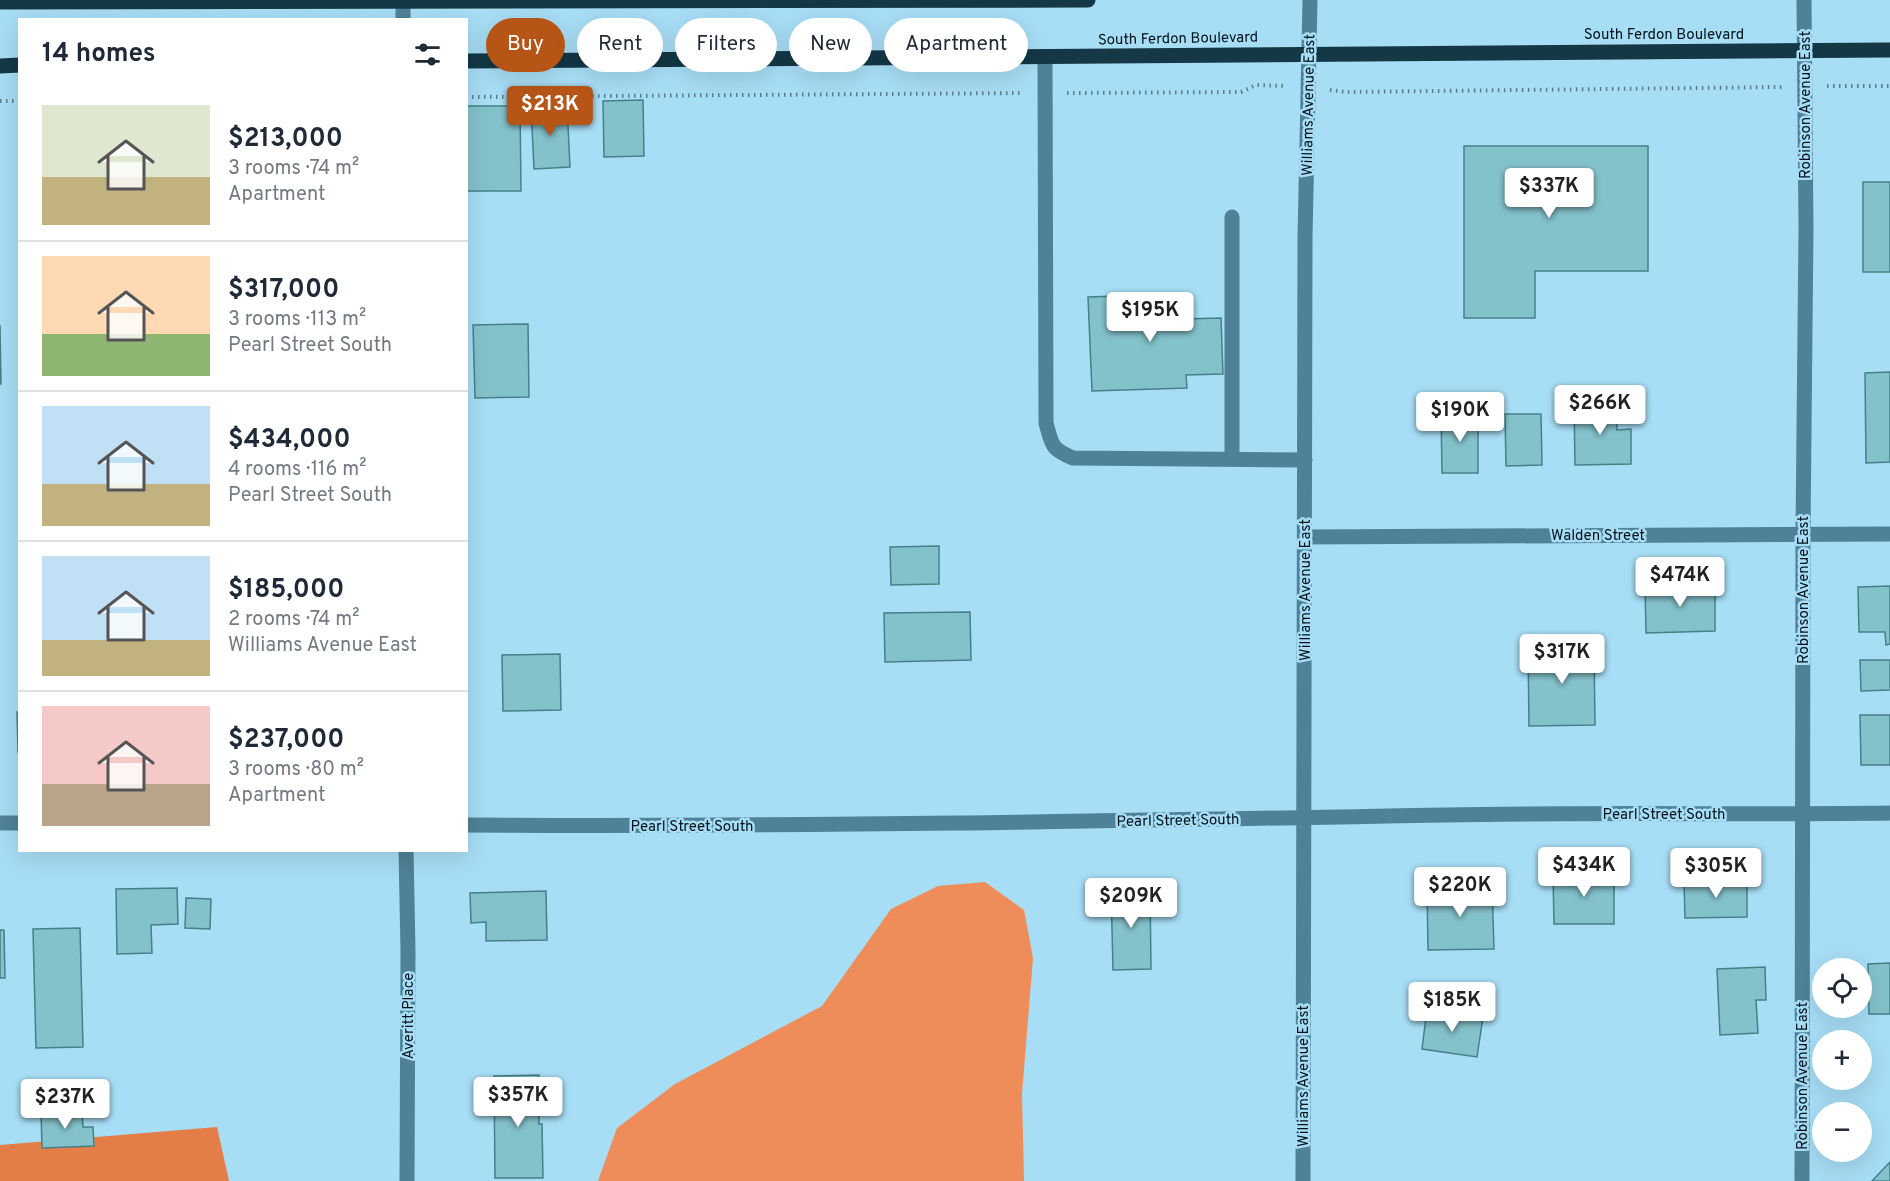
<!DOCTYPE html>
<html lang="en">
<head>
<meta charset="utf-8">
<style>
	body { margin:0; font-family:Overpass,sans-serif; background:#f2f2f3; color:#1f2937; height:100vh; display:flex; flex-direction:column; font-size:22px; white-space:nowrap }
	* { box-sizing:border-box; margin:0 }
	p { font-size:20px; color:#747a83 }
	.icon { flex:none; width:33px; height:33px; fill:none; stroke:currentColor; stroke-width:2; stroke-linecap:round; stroke-linejoin:round }
	.map { position:relative; flex:1; overflow:hidden }
	.sheet { position:absolute; left:18px; top:18px; width:450px; height:834px; display:flex; flex-direction:column; background:#fff; border-radius:0px; box-shadow:0 6px 24px #0002 }
	.sheet>* { flex:none }
	.top-card { position:absolute; left:486px; top:18px; width:570px; height:54px; display:flex; gap:12px }
	.fabs { position:absolute; left:1812px; top:958px; display:grid; gap:12px }
	.fabs a { display:grid; place-items:center; width:60px; height:60px; border-radius:50%; background:#fff; box-shadow:0 6px 24px #0002; font-size:30px }
	.price { position:absolute; translate:-50% -51px; padding:0 14px; border-radius:6px; background:#fff; color:#222; font-size:20px; line-height:39px; filter:drop-shadow(0 2px 3px #0008) }
	.price::after { content:''; position:absolute; left:50%; top:36px; width:18px; height:14px; margin-left:-9px; background:inherit; clip-path:polygon(0 0,100% 0,50% 100%) }
	.price.active { background:#b75517; color:#fff }
	ul { padding:0; list-style:none }
	li { display:flex; align-items:center; gap:18px; height:150px; padding:0 24px }
	li+li { border-top:2px solid #e0e1e3 }
	li span { display:grid; place-items:center; flex:none; width:168px; height:120px; border-radius:0px; color:#555 }
	li>.icon { margin-inline-start:auto }
	span .icon { width:72px; height:72px; fill:#fffc; stroke-width:1 }
	li b { font-size:26px }
	h2 { display:flex; justify-content:space-between; align-items:center; height:72px; padding:0 24px; font-size:26px }
	.pill { padding:0 21px; border-radius:27px; background:#fff; box-shadow:0 6px 24px #0002; font-size:21px; line-height:54px }
	.pill.active { background:#b75517; color:#fff }
	.map>svg:first-child { display:block }
	.green { fill:#ee8d5a }
	.forest { fill:#e37e48 }
	.building { fill:#84c2cb; stroke:#44818a; stroke-width:1.5 }
	.lines { fill:none; stroke-linecap:round; stroke-linejoin:round }
	.path { stroke:#587d8d; stroke-width:4; stroke-dasharray:1.5 4.5; stroke-linecap:butt }
	.minor { stroke:#4f8298; stroke-width:15 }
	.major { stroke:#143846; stroke-width:15 }
	.labels { text-anchor:middle; stroke-width:5; stroke-linejoin:round; paint-order:stroke }
	.street-label { font-size:15px; fill:#00121a; stroke:#a7ddf5 }
</style>
</head>
<body>
<div class="map">
<svg width="1890" height="1181" viewBox="0 0 1890 1181">
	<rect width="100%" height="100%" fill="#a7ddf5"/>
	<path class="green" d="M985,882l39,28 9,48 -11,136 2,87h-426l19,-53 58,-44 147,-78 69,-97 47,-23z"/>
	<path class="forest" d="M217,1127l12,54h-229v-36z"/>
	<g class="building">
		<path d="M643,100l1,56 -40,1 -1,-56z"/>
		<path d="M567,105l3,62 -36,2 -3,-63z"/>
		<path d="M466,106h54l1,85h-55z"/>
		<path d="M1464,146h184v125h-113v47h-71z"/>
		<rect x="1863" y="182" width="27" height="90"/>
		<path d="M1182,294l1,25 38,-1 2,56 -37,1 1,13 -95,3 -4,-94z"/>
		<path d="M528,324l1,73 -54,1 -2,-73z"/>
		<path d="M0,325l1,59h-1z"/>
		<path d="M1890,372v90l-24,1 -1,-90z"/>
		<path d="M1616,402l1,28 14,-1v35l-56,1 -1,-62z"/>
		<path d="M1441,413h37v60h-36z"/>
		<path d="M1505,414h36l1,51 -36,1z"/>
		<path d="M939,546v38l-48,1 -1,-38z"/>
		<path d="M1715,583v48l-69,2 -1,-48z"/>
		<path d="M1890,586v58l-4,1 -1,-13h-26l-1,-45z"/>
		<path d="M970,612l1,48 -86,2 -1,-49z"/>
		<path d="M1594,645l1,80 -66,1 -1,-80z"/>
		<path d="M560,654l1,56 -58,1 -1,-56z"/>
		<path d="M1860,660h30v30l-29,1z"/>
		<path d="M17,712h3v40h-2z"/>
		<path d="M1860,715h30v50h-29z"/>
		<path d="M1614,872v52h-60l-1,-51z"/>
		<path d="M1747,881v36l-62,1 -1,-36z"/>
		<path d="M1492,886l2,63 -66,1 -1,-63z"/>
		<path d="M177,888l1,36 -27,1 1,28 -35,1 -1,-65z"/>
		<path d="M1111,889h39l1,80 -38,1z"/>
		<path d="M546,891l1,49 -61,1v-19l-15,1 -1,-30z"/>
		<path d="M186,898l25,1 -1,30 -25,-1z"/>
		<path d="M80,928l3,119 -47,1 -3,-119z"/>
		<path d="M0,930h4l1,48h-5z"/>
		<path d="M1890,963v51h-21l-1,-50z"/>
		<path d="M1765,967l1,33h-10l2,33 -38,2 -3,-66z"/>
		<path d="M1427,1009l56,8 -6,40 -55,-8z"/>
		<path d="M539,1075v49h3l1,54h-48l-1,-102z"/>
		<path d="M82,1110l1,17h10l1,19 -52,2 -1,-36z"/>
		<path d="M1890,1162v19h-18z"/>
	</g>
	<g class="lines">
		<g class="path">
			<path d="M1827,86h63"/>
			<path d="M1330,90l15,2 439,-5"/>
			<path d="M1067,93l174,-1 15,-7 30,1"/>
			<path d="M466,97l558,-4"/>
			<path d="M0,101h20"/>
		</g>
		<g class="minor">
			<path d="M403,1v19"/>
			<path d="M1045,58l1,365c6,22 5,26 27,35l232,2"/>
			<path d="M1232,217v242"/>
			<path d="M1305,537l585,-3"/>
			<path d="M0,823h20"/>
			<path d="M466,825c327,2 654,-4 980,-10 148,-3 296,0 444,-2"/>
			<path d="M406,850l2,101 -1,230"/>
			<path d="M1303,1181l2,-943 5,-238"/>
			<path d="M1802,1181l1,-648 3,-305 -2,-228"/>
		</g>
		<g class="major">
			<path d="M0,2l1088,-2"/>
			<path d="M466,61l1424,-11"/>
			<path d="M0,66l20,-1"/>
		</g>
	</g>
	<g class="labels">
		<g class="street-label">
			<text x="1664" y="39">South Ferdon Boulevard</text>
			<text transform="translate(1178 38) rotate(-1)" y="5">South Ferdon Boulevard</text>
			<text transform="translate(1308 105) rotate(-89)" y="5">Williams Avenue East</text>
			<text transform="translate(1805 105) rotate(-90)" y="5">Robinson Avenue East</text>
			<text x="1598" y="540">Walden Street</text>
			<text transform="translate(1305 590) rotate(-90)" y="5">Williams Avenue East</text>
			<text transform="translate(1803 590) rotate(-90)" y="5">Robinson Avenue East</text>
			<text x="1664" y="819">Pearl Street South</text>
			<text transform="translate(1178 820) rotate(-1)" y="5">Pearl Street South</text>
			<text x="692" y="831">Pearl Street South</text>
			<text transform="translate(408 1016) rotate(-90)" y="5">Averitt Place</text>
			<text transform="translate(1303 1076) rotate(-90)" y="5">Williams Avenue East</text>
			<text transform="translate(1802 1076) rotate(-90)" y="5">Robinson Avenue East</text>
		</g>
	</g>
</svg>
<div class="fabs">
<a><svg class="icon" aria-label="locate" viewBox="0 0 24 24"><circle cx="12" cy="12" r="6"/><path d="M12 2v4M12 18v4M2 12h4M18 12h4"/></svg></a>
<a>+</a>
<a>−</a>
</div>
<b class="price active" style="left:550px;top:137px">$213K</b>
<b class="price" style="left:1549px;top:219px">$337K</b>
<b class="price" style="left:1150px;top:343px">$195K</b>
<b class="price" style="left:1600px;top:436px">$266K</b>
<b class="price" style="left:1460px;top:443px">$190K</b>
<b class="price" style="left:1680px;top:608px">$474K</b>
<b class="price" style="left:1562px;top:685px">$317K</b>
<b class="price" style="left:1584px;top:898px">$434K</b>
<b class="price" style="left:1716px;top:899px">$305K</b>
<b class="price" style="left:1460px;top:918px">$220K</b>
<b class="price" style="left:1131px;top:929px">$209K</b>
<b class="price" style="left:1452px;top:1033px">$185K</b>
<b class="price" style="left:518px;top:1128px">$357K</b>
<b class="price" style="left:65px;top:1130px">$237K</b>
<div class="top-card">
<a class="pill active">Buy</a>
<a class="pill">Rent</a>
<a class="pill">Filters</a>
<a class="pill">New</a>
<a class="pill">Apartment</a>
</div>
<section class="sheet">
<h2>14 homes<svg class="icon" aria-label="filters" viewBox="0 0 24 24"><path d="M4 7h16M4 17h16"/><circle cx="9" cy="7" r="2"/><circle cx="15" cy="17" r="2"/></svg></h2>
<ul>
<li><span style="background:linear-gradient(#dfe7d0 60%,#c2b280 0)"><svg class="icon" aria-label="home" viewBox="0 0 24 24"><path d="M3 11l9-7 9 7M6 9v11h12V9"/></svg></span><div><b>$213,000</b><p>3 rooms · 74 m²</p><p>Apartment</p></div></li>
<li><span style="background:linear-gradient(#ffd9b3 65%,#8fb573 0)"><svg class="icon" aria-label="home" viewBox="0 0 24 24"><path d="M3 11l9-7 9 7M6 9v11h12V9"/></svg></span><div><b>$317,000</b><p>3 rooms · 113 m²</p><p>Pearl Street South</p></div></li>
<li><span style="background:linear-gradient(#bfe0f5 65%,#c2b280 0)"><svg class="icon" aria-label="home" viewBox="0 0 24 24"><path d="M3 11l9-7 9 7M6 9v11h12V9"/></svg></span><div><b>$434,000</b><p>4 rooms · 116 m²</p><p>Pearl Street South</p></div></li>
<li><span style="background:linear-gradient(#bfe0f5 70%,#c2b280 0)"><svg class="icon" aria-label="home" viewBox="0 0 24 24"><path d="M3 11l9-7 9 7M6 9v11h12V9"/></svg></span><div><b>$185,000</b><p>2 rooms · 74 m²</p><p>Williams Avenue East</p></div></li>
<li><span style="background:linear-gradient(#f6c9c9 65%,#b9a48a 0)"><svg class="icon" aria-label="home" viewBox="0 0 24 24"><path d="M3 11l9-7 9 7M6 9v11h12V9"/></svg></span><div><b>$237,000</b><p>3 rooms · 80 m²</p><p>Apartment</p></div></li>
</ul>
</section>
</div>
</body>
</html>
